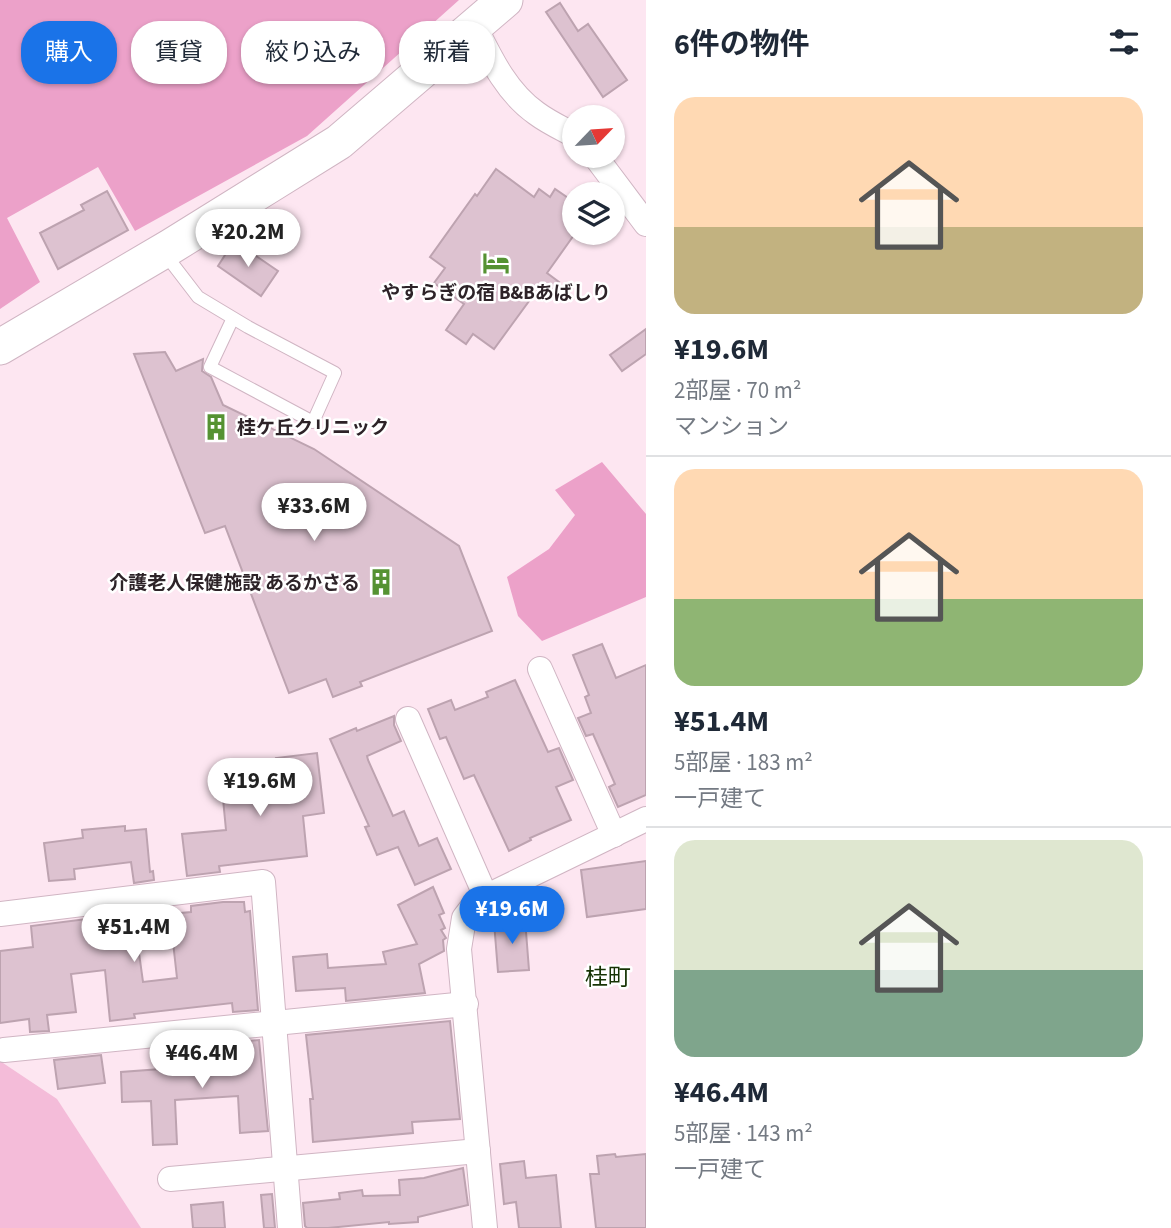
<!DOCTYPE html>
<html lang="ja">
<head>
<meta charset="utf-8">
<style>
	body { margin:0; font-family:"Source Sans 3","Noto Sans JP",sans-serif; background:#f6f6f7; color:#1f2937; height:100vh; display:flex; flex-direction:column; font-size:26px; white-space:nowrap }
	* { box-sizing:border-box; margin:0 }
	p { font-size:23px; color:#747a83 }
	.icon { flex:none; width:38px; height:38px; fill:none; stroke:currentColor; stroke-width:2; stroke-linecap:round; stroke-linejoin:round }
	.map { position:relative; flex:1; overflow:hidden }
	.side { display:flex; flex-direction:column; background:#fff; width:525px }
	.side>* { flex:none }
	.guide { position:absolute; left:21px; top:21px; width:520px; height:63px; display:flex; gap:14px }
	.needle { width:46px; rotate:65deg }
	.buttons { position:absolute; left:562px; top:105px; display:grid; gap:14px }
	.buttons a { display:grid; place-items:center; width:63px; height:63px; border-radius:50%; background:#fff; box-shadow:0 2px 5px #0004; font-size:35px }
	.price { position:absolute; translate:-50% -60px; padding:0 16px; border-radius:24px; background:#fff; color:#222; font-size:23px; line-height:46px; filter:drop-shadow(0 2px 4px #0008) }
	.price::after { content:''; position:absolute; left:50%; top:42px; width:21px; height:16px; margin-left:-10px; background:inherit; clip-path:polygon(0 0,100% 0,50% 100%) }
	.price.selected { background:#1a73e8; color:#fff }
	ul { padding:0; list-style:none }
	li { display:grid; align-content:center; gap:14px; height:371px; padding:0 28px }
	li+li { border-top:2px solid #e0e1e3 }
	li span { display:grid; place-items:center; height:217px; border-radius:21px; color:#555 }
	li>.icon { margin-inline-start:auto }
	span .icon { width:126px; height:126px; fill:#fffc; stroke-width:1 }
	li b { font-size:30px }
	h2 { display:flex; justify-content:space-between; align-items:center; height:84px; padding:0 28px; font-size:30px }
	.tag { padding:0 24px; border-radius:28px; background:#fff; box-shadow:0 2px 5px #0004; font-size:24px; line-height:63px }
	.tag.selected { background:#1a73e8; color:#fff }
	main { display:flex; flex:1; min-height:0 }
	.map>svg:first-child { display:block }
	.green { fill:#f4bcd9 }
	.forest { fill:#eca1c9 }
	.building { fill:#ddc2d0; stroke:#bda3b0; stroke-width:2; fill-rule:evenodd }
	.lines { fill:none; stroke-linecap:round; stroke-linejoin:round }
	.lane-casing { stroke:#d0b5c3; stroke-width:14 }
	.street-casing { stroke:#d0b5c3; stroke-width:26 }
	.secondary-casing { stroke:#d0b5c3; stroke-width:37 }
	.lane { stroke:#fff; stroke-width:12 }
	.street { stroke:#fff; stroke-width:24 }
	.secondary { stroke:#fff; stroke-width:35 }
	.labels { text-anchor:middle; stroke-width:5; stroke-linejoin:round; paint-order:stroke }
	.poi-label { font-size:19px; font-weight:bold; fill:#2d2328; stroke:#fff }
	.quarter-label { font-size:23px; fill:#163304; stroke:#fff }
</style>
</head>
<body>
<main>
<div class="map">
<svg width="646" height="1228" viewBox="0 0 646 1228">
	<rect width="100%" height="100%" fill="#fde6f1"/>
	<path class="green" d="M0,1061l57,38 84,129h-141z"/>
	<g class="forest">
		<path d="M0,0h459l-152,136 -172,95 -37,-64 -91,51 33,64 -40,27z"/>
		<path d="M602,462l44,52v83l-104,44 -24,-25 -11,-39 42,-28 26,-34 -20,-25z"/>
	</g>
	<g class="building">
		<path d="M560,3l18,28 10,-7 39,56 -24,17 -57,-85z"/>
		<path d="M496,169l38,28 5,-8 11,8 5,-8 19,13v33l-27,38 12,9 -14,19 -10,-8 -41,56 -21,-15 -7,10 -20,-14 18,-26 -30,-21 11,-15 -15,-11 45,-63 2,2z"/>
		<path d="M107,191l21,39 -70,39 -18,-36 44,-23 -3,-5z"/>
		<path d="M234,241l44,30 -17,25 -43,-30z"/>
		<path d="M646,329v25l-24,17 -12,-16z"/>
		<path d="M165,352l11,19 27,-12 -1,12 9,6 12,28 91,44 145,97 33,85 -132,51 2,4 -29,11 -7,-18 -37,14 -64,-167 -20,7 -71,-179z"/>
		<path d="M602,644l14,34 30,-13v130l-28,12 -9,-20 6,-3 -22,-50 -7,2 -8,-18 13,-5 -6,-16 4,-2 -16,-40z"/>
		<path d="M515,680l33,72 11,-4 14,32 -17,7 15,33 -41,18 1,2 -22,11 -35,-76 -10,4 -18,-42 -6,2 -12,-30 23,-9 4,10 33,-13 -2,-5z"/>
		<path d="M394,716v9l7,16 -34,15 1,4 25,56 11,-5 15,35 18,-8 14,31 -36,16 -17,-38 -21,8 -12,-28 4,-1 -39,-87 26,-11 1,3z"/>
		<path d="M317,753l7,60 -21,3 4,40 -88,10 1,6 -33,4 -5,-42 44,-4 -5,-52 57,-7 -2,-13z"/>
		<path d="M125,826v5l21,-2 4,43 3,-1 1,9 -20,3 -3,-21 -57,7 1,10 -26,2 -5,-38 39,-5 -1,-8z"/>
		<path d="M646,861v48l-59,8 -6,-47z"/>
		<path d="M433,887l11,26 -5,2 6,13 -4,2 5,8 -3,2 1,11 -25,13 6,29 -79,8 -1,-13 -49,3 -3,-34 34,-3 1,14 58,-4 -3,-12 34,-8 -19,-39z"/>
		<path d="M223,902h21l1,10 5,-1 8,99 -25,2 -1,-9 -98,11 1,4 -25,3 -5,-51 -34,4 5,38 -29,3 2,16 -19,1 -1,-13 -29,4v-72l33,-4 -2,-21 127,-16v5l33,-3v-6zM173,942l4,36 -34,4 -5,-36z"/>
		<path d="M525,919l4,51 -31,2 -4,-50z"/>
		<path d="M450,1021l10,98 -48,3 1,11 -100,9 -3,-43h3l-7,-64z"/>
		<path d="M259,1040l9,91 -28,2 -2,-37 -63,4 2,44 -24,1 -2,-44 -29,1 -1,-30 108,-8 -1,-21z"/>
		<path d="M101,1055l4,28 -47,6 -4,-29z"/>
		<path d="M615,1154l1,3 30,-3v74h-50l-6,-54h9l-2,-18z"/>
		<path d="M524,1161l2,17 30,-3 5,53h-42l-3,-26 -12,2 -4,-40z"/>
		<path d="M463,1168l5,37 -50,12v5l-29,2v-2l-61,6h-21l-2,-2 -2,-23 37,-4 -1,-6 23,-3 1,6 37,-1 -1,-15 25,-2z"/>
		<path d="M272,1194l3,34h-11l-3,-33z"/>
		<path d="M223,1202l2,26h-32l-2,-23z"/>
	</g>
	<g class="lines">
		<defs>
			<path id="lane" d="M165,254l33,43 50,30 87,46 -22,49 -103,-55 23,-49"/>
			<g id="street">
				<path d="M474,25c16,32 32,67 62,88 12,9 25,15 38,22"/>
				<path d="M595,156l51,68"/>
				<path d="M540,669l74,166"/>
				<path d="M408,719l78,178"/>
				<path d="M0,914l263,-32 27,346"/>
				<path d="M4,1050l462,-46"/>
				<path d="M170,1179l308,-28"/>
				<path d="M485,1228l-26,-279 5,-31 13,-17 169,-82"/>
			</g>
			<path id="secondary" d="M0,347l170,-100 169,-105 166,-142"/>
		</defs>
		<use href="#lane" class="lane-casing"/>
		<use href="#street" class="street-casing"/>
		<use href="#secondary" class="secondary-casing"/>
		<use href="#lane" class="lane"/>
		<use href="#street" class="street"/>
		<use href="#secondary" class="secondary"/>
	</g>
	<defs>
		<symbol id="hotel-bare" viewBox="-9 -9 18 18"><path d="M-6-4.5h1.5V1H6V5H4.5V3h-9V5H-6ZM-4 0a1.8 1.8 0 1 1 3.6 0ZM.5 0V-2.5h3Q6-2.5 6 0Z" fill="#559232" stroke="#fff" stroke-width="2.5" paint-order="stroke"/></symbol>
		<symbol id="building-bare" viewBox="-9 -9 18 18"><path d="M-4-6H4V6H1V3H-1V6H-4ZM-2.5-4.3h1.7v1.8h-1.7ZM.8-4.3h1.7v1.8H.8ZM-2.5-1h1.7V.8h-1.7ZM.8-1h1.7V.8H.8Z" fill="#559232" stroke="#fff" stroke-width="2.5" paint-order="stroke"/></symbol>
	</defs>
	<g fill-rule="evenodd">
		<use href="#hotel-bare" x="477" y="244" width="38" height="38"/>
		<use href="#building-bare" x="197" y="408" width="38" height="38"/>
		<use href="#building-bare" x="362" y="563" width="38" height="38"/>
	</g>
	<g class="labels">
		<g class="poi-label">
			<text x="496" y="299">やすらぎの宿 B&amp;Bあばしり</text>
			<text x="237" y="434" text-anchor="start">桂ケ丘クリニック</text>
			<text x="360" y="589" text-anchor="end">介護老人保健施設 あるかさる</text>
		</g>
		<g class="quarter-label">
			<text x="608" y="985">桂町</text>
		</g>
	</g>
</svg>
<div class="buttons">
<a><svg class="needle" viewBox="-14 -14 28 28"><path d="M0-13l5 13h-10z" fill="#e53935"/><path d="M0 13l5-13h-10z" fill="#747a83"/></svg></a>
<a><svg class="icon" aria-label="layers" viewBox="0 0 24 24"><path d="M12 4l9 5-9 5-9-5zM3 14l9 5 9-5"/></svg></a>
</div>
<b class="price" style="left:248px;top:269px">¥20.2M</b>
<b class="price" style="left:314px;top:543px">¥33.6M</b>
<b class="price" style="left:260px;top:818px">¥19.6M</b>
<b class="price selected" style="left:512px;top:946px">¥19.6M</b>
<b class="price" style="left:134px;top:964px">¥51.4M</b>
<b class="price" style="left:202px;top:1090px">¥46.4M</b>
<div class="guide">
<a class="tag selected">購入</a>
<a class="tag">賃貸</a>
<a class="tag">絞り込み</a>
<a class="tag">新着</a>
</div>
</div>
<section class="side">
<h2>6件の物件<svg class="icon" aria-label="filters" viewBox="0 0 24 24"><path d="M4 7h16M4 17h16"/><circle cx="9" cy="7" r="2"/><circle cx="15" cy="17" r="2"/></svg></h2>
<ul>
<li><span style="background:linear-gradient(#ffd9b3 60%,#c2b280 0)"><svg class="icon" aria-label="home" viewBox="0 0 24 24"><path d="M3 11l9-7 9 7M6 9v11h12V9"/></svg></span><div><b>¥19.6M</b><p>2部屋 · 70 m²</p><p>マンション</p></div></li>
<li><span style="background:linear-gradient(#ffd9b3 60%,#8fb573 0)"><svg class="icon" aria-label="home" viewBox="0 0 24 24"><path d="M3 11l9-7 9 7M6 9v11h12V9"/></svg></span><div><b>¥51.4M</b><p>5部屋 · 183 m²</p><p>一戸建て</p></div></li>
<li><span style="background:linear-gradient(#dfe7d0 60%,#7fa58c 0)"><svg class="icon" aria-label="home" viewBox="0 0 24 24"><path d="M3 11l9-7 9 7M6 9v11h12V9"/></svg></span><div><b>¥46.4M</b><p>5部屋 · 143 m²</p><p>一戸建て</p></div></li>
</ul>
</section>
</main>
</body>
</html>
